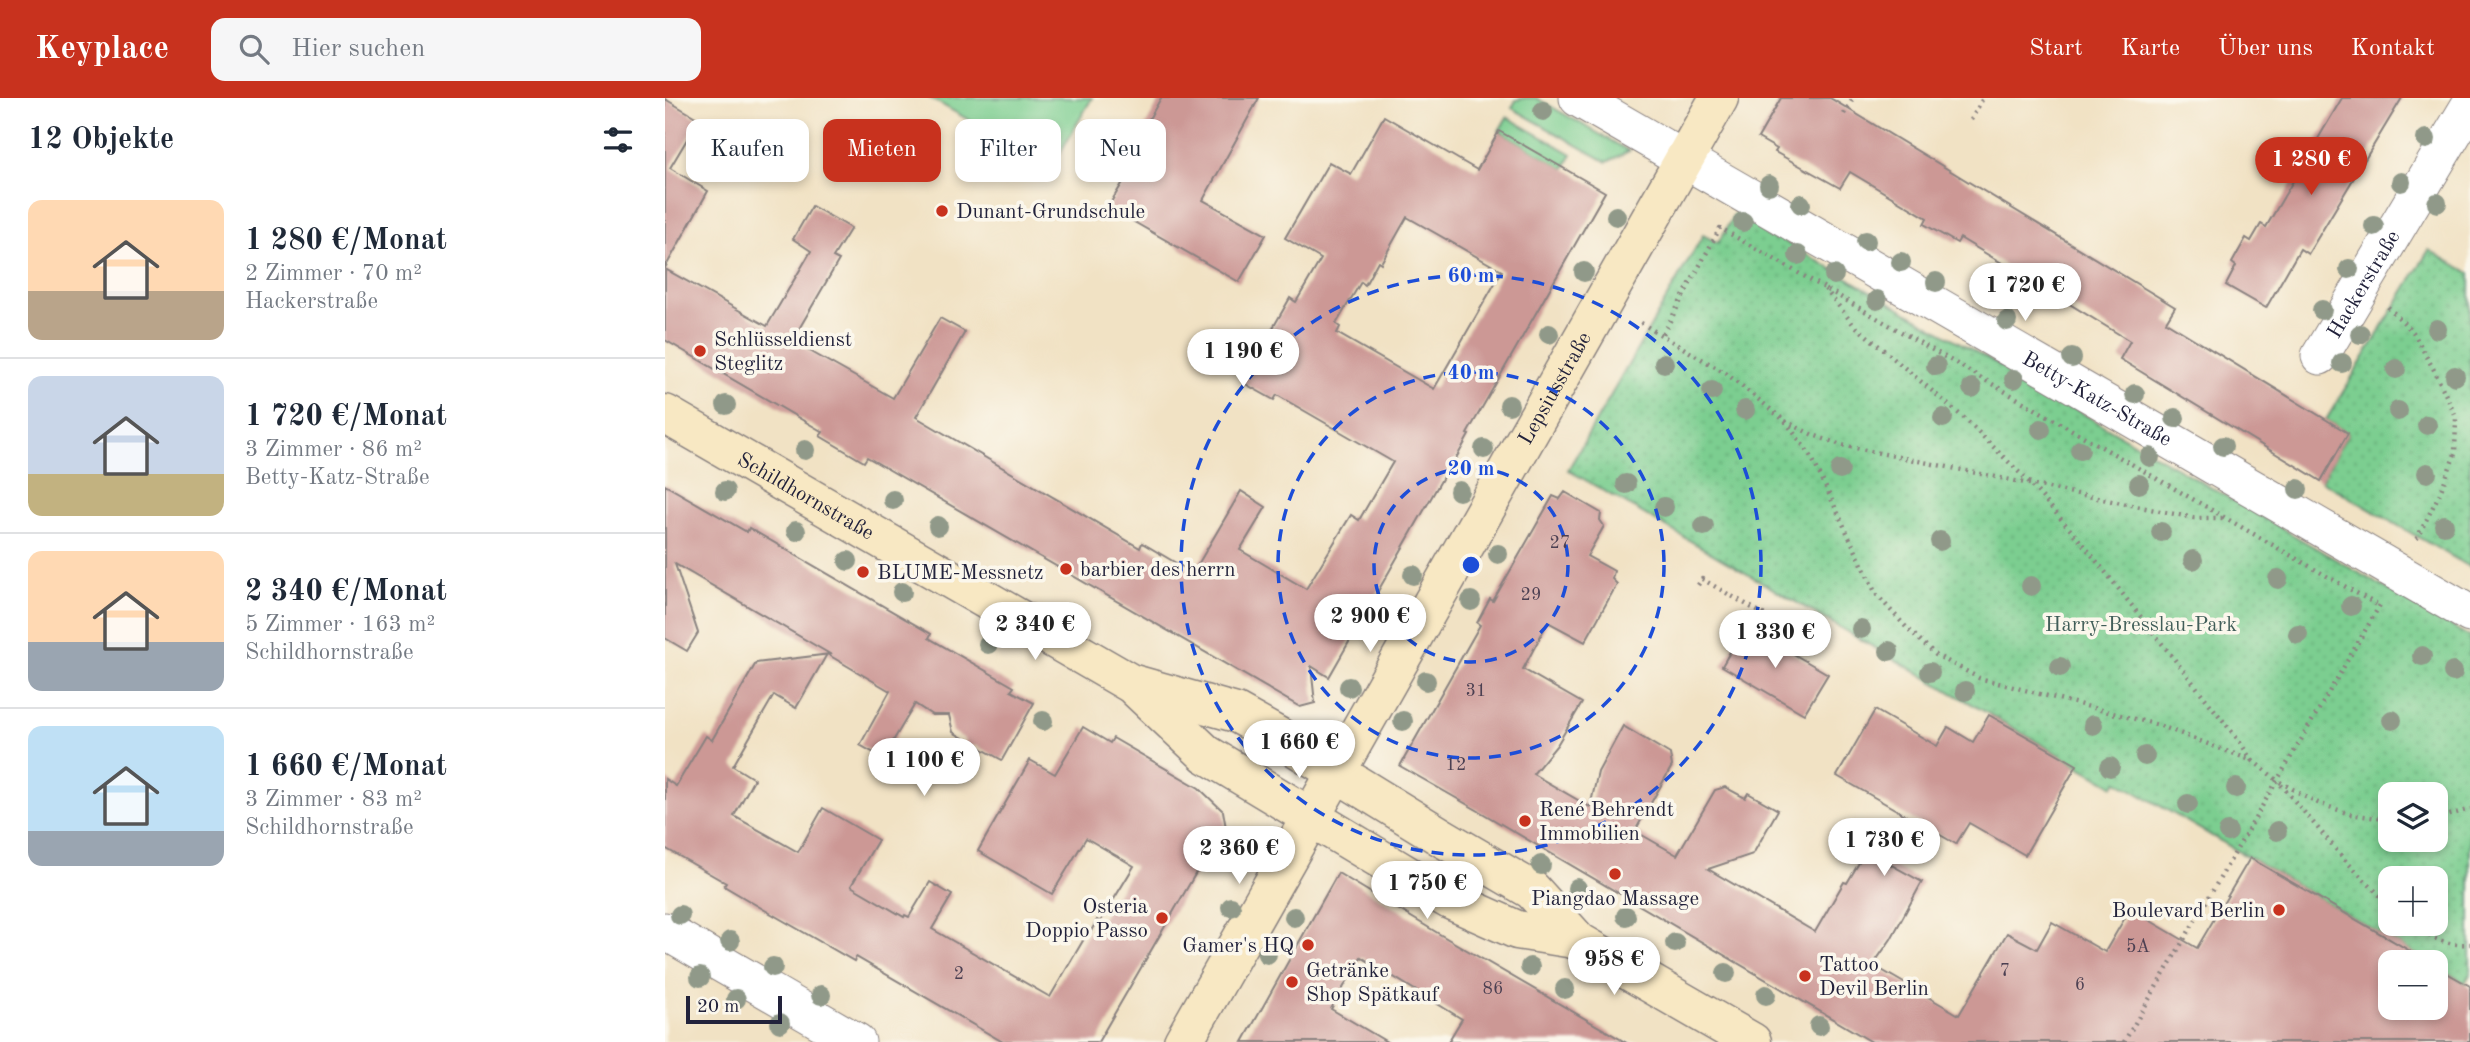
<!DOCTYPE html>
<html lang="de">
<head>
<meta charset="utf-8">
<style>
	body { margin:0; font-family:"Old Standard TT",serif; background:#f6f6f7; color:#1f2937; height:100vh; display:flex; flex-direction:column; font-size:26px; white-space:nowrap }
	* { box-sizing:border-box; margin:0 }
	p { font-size:23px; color:#747a83 }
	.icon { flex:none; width:38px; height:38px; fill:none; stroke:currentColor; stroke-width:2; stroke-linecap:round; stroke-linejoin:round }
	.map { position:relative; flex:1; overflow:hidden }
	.sheet { display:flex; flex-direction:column; background:#fff; width:665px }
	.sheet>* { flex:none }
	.top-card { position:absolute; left:21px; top:21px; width:665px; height:63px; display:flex; gap:14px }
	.fabs { position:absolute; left:1713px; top:684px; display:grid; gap:14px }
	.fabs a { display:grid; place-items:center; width:70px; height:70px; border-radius:14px; background:#fff; box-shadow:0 4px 10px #0003; font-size:35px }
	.scale { position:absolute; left:21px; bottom:18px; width:96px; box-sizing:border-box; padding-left:7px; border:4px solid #22223b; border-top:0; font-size:19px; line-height:24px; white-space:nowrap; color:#22223b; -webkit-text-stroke:5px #fbf7ec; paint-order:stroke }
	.price { position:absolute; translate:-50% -60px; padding:0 16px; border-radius:24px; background:#fff; color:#222; font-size:23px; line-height:46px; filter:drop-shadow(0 2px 4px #0008) }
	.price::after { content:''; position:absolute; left:50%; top:42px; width:21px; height:16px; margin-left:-10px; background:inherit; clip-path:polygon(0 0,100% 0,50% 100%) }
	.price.current { background:#c8321e; color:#fff }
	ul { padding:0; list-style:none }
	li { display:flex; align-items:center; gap:21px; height:175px; padding:0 28px }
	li+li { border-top:2px solid #e0e1e3 }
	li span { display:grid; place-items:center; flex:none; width:196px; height:140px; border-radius:14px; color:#555 }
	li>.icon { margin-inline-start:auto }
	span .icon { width:84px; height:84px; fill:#fffc; stroke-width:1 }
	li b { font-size:30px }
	h2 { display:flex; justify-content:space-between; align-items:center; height:84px; padding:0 28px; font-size:30px }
	.pill { padding:0 24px; border-radius:14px; background:#fff; box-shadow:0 4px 10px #0003; font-size:24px; line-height:63px }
	.pill.current { background:#c8321e; color:#fff }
	header { display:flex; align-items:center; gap:42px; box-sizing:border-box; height:98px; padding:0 35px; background:#c8321e; color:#fff }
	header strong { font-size:33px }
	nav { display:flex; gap:38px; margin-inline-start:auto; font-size:24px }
	.search { width:490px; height:63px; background:#f6f6f7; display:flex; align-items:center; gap:18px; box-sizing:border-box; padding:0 24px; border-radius:14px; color:#747a83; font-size:26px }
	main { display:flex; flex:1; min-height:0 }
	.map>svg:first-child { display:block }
	.grass { fill:#7bce90; stroke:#4e7866; stroke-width:2 }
	.park { fill:url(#park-dots); stroke:#4e7866; stroke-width:2; fill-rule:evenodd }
	.building { fill:#cc9895; fill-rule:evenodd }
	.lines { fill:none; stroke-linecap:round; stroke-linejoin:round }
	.street-casing { stroke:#8a8280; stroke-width:39 }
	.secondary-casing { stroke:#8a8280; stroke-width:41 }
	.path { stroke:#8a8280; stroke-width:4.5; stroke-dasharray:2 5; stroke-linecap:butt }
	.street { stroke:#fff; stroke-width:37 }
	.secondary { stroke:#f8e8c3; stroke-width:38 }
	.tree { fill:#909989 }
	.ring { fill:none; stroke:#1d4ed8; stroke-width:3.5; stroke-dasharray:12 9 }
	.poi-dot { fill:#c8321e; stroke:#fbf7ec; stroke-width:2.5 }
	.labels { text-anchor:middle; stroke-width:7; stroke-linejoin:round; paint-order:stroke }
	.number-label { font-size:18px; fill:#4c4052 }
	.poi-label { font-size:21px; fill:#22223b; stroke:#fbf7ec; text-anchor:start }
	.street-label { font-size:21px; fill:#22223b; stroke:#fbf7ec }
	.park-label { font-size:21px; fill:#415e59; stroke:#fbf7ec }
	.centre { fill:#1d4ed8; stroke:#fbf7ec; stroke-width:3.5 }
	.ring-label { font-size:21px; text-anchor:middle; font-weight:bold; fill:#1d4ed8; stroke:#fbf7ec; stroke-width:7; stroke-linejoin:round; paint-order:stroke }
</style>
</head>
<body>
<header>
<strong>Keyplace</strong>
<div class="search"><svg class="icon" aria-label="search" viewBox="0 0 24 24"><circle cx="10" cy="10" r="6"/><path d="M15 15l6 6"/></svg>Hier suchen</div>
<nav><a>Start</a><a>Karte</a><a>Über uns</a><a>Kontakt</a></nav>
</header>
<main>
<section class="sheet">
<h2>12 Objekte<svg class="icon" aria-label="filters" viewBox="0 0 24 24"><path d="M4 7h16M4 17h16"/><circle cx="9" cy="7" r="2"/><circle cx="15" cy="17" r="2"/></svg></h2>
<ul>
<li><span style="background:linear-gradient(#ffd9b3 65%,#b9a48a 0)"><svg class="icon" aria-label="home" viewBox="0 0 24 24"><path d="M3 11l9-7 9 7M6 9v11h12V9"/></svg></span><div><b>1 280 €/Monat</b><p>2 Zimmer · 70 m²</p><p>Hackerstraße</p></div></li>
<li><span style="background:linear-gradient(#c9d6e8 70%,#c2b280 0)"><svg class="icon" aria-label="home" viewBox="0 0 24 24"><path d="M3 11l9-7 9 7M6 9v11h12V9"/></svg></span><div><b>1 720 €/Monat</b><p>3 Zimmer · 86 m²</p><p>Betty-Katz-Straße</p></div></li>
<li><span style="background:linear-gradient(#ffd9b3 65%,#9aa5b1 0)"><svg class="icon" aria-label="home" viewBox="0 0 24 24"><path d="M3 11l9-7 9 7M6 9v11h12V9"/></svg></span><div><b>2 340 €/Monat</b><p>5 Zimmer · 163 m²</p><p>Schildhornstraße</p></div></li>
<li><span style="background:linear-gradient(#bfe0f5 75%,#9aa5b1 0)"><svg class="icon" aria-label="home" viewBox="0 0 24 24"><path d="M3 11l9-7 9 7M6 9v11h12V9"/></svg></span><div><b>1 660 €/Monat</b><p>3 Zimmer · 83 m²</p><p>Schildhornstraße</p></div></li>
</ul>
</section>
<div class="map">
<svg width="1805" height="944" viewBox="0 0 1805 944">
	<defs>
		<pattern id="park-dots" width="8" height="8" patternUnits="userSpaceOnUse" patternTransform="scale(1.75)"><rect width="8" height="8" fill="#7bce90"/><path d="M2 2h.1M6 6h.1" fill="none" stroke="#6ab17d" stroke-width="1.8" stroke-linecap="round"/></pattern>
	</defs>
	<rect width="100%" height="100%" fill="#fbf7ec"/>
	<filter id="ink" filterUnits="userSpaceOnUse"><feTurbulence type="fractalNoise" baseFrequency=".0143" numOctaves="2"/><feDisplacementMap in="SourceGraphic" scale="14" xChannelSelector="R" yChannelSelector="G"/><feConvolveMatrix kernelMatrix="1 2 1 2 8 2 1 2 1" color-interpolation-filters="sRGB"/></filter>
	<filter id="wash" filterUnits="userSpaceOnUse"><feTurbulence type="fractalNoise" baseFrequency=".00686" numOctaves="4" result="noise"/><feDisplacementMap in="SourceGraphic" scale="28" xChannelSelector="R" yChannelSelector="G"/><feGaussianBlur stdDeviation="1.57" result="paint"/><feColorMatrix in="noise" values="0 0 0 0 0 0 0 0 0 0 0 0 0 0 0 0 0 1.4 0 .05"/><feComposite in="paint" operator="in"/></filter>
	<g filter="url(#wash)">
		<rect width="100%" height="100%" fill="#f1e2c4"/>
		<g class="grass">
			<path d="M265,0h162l-40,69z"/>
			<path d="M860,0h11l93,53 -22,11 -95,-54 4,-8z"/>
			<path d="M842,19l65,37 -8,15 -65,-38z"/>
		</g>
		<g class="park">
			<path d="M1070,115l735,424v337l-5,9 -29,-16v-5h-7l-312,-181 -4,5 -545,-316 135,-235 15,8zM1726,696h45v46h-45zM1726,780h45v46h-45z"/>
			<path d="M1764,152l41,23v294l-149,-86 27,-48 -22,-13z"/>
		</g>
		<g id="blocks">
			<g class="building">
				<path d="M496,0h98l-56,102 63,35 -27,47 -131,-75 20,-33 -22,-14 9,-14 22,-6z"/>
				<path d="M1116,0h49l345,209 -9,15 182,111 -27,48 -201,-122 10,-18 -77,-47 -3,6 -33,-20 3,-6 -60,-36 -3,5 -33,-19 3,-6 -77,-46 -10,16 -65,-36 2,-3 -19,-11z"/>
				<path d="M1677,0h60l-94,156 -8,-5 -34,59 -40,-23 10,-19 -4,-3 14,-25 5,3 10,-17 5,3z"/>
				<path d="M0,1l34,20 -29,49 38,23 -43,77z"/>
				<path d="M719,18l93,54 22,-39 106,61 -138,242 2,1 -10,18 -10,17h-2l-118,207 -18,-11 4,37 -15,4 -433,-250 -3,5 -44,-26 3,-4 -158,-92v-71l102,57 44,-75 -18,-12 19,-33 39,22 -18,29 6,3 -47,81 101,57 47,-80 25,14 -49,85 224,131 2,-5 51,30 48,-82 25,16 -26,43 66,39 45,-74 8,5 34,-58 -116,-67 -3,5 -32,-18 48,-84 6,4 25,-43 -36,-21 44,-76 22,12zM742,119l95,54 -68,118 -97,-56 3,-6 -4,-3 25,-42 4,3 13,-24 3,2z"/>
				<path d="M0,387l82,47 2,-4 182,106 -2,4 85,49 -3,4 23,12 -32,57 -25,-14h-10l-4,-8 -10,-6 -4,-17h-17l-17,-11 -32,54 -23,-13 30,-54 -63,-37 -31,54 -22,-13 -41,71 21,13 -20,37 64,36 25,-44 55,32 -27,46 53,31 1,-2 4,2 21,-35 22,13 -20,34 118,68 38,-65 2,1 7,-13 3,2 34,-56 -48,-28 -34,56 -74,-43 52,-91 25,14 28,-47 27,16 3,-5 86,50 24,23 3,17 -15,25 -3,-1 -110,190h-95l-147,-85 -2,4 -91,-52 -39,-23 2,-3 -61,-35v-69l11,7 30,-50 6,4 44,-77 74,-9 -155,-90 23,69 -11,18 -22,-13z"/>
				<path d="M900,394l36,21 -1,7 4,6 -17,30 27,15 -2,8 5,5 -32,58 -37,-20 -25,47 59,34 -25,42 -24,29 57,33 8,-35 25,-46 47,28 2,12 -37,65 42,24 38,-65 10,-3 20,11 3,-5 30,17 -25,44 -45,15 107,63 29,-50 3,1 19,-32 56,31 -31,57 -18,26 86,50 48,-82 30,16 15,-27 53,30 25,-43 67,39 53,-90 179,104h-38v46h45v-41l34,19v56h-598l-388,-228 -84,-48 80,-141 -3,-2 13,-24 3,2 60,-105 7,3z"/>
				<path d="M1080,528l83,48 -24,40 -82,-48z"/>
				<path d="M1210,612l62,36 11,-19 25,15 16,-27 88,50 -52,90 -56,-32 -13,21 -119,-68z"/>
				<path d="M673,775l103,62 184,107h-177l14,-23 -101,-62 -30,52 56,33h-144z"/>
			</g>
		</g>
	</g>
	<g filter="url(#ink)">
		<use href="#blocks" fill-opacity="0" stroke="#8a8280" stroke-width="2"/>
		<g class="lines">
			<defs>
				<g id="street">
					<path id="s1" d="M913,0l892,516"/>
					<path id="s2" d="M1655,258l150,-251"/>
					<path d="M0,833l192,111"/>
				</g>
				<g id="secondary">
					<path id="s3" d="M0,316l465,269 106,30 43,24 164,101 89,52 47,52 173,100"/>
					<path d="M471,590l70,66 204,123 40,23 67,30 57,9"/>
					<path id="s4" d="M518,944l536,-944"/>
				</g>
			</defs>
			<use href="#street" class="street-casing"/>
			<use href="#secondary" class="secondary-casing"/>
			<g class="path">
				<path d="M1179,16l9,-16"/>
				<path d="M1306,22l12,-22"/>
				<path d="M1160,191l28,35 111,94 65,64 58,67 153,193 12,19"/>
				<path d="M1723,209l25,25 21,38 22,47 -1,37 -15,39 -25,49"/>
				<path d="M976,225l86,51 58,47 26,35 65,138 30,33 30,28 43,23 179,47 95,36 25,20 40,22 32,11 41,6"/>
				<path d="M998,236l57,-106 659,378"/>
				<path d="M1120,323l28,14 28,10 353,73h29"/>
				<path d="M1033,487l4,-6 94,54 -10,17"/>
				<path d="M1616,687l64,75 46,47"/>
				<path d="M1771,721l34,-10"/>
				<path d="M1746,826c18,14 36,22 59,20"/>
				<path d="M1459,944l256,-437"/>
			</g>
			<use href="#street" class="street"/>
			<use href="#secondary" class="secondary"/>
		</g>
		<g class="tree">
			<circle cx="878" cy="13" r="10"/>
			<circle cx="1761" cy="41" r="10"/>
			<circle cx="1736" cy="84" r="10"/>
			<circle cx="1104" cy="87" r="10"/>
			<circle cx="1772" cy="105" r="10"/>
			<circle cx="1136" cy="106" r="10"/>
			<circle cx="951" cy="118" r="10"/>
			<circle cx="1078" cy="124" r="10"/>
			<circle cx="1709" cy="128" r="10"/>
			<circle cx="1201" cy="143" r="10"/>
			<circle cx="1133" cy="157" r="10"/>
			<circle cx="1236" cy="164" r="10"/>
			<circle cx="1684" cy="171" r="10"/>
			<circle cx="919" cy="174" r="10"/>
			<circle cx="1169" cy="177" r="10"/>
			<circle cx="1271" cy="184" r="10"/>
			<circle cx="1212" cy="202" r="10"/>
			<circle cx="1657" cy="212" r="10"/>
			<circle cx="1342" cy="223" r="10"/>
			<circle cx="1772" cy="231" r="10"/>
			<circle cx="884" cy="236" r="10"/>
			<circle cx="1695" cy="236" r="10"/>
			<circle cx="1407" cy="260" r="10"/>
			<circle cx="999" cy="265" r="10"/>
			<circle cx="1677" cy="265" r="10"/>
			<circle cx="1271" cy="268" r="10"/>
			<circle cx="1731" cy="271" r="10"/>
			<circle cx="1790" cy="278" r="10"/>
			<circle cx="1349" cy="281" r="10"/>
			<circle cx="1307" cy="290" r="10"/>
			<circle cx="1047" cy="293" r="10"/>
			<circle cx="1470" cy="296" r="10"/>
			<circle cx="61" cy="307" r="10"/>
			<circle cx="844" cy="307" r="10"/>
			<circle cx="1080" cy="312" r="10"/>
			<circle cx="1733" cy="313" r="10"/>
			<circle cx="1278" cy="320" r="10"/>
			<circle cx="1510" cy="320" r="10"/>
			<circle cx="1762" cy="327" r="10"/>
			<circle cx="1376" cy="331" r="10"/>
			<circle cx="1558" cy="348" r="10"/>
			<circle cx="819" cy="351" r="10"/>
			<circle cx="140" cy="352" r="10"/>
			<circle cx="1415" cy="352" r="10"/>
			<circle cx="1485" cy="359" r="10"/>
			<circle cx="1175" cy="372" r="10"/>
			<circle cx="1762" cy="375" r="10"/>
			<circle cx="961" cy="386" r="10"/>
			<circle cx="1474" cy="386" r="10"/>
			<circle cx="1633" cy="391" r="10"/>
			<circle cx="60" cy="393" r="10"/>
			<circle cx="794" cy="393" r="10"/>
			<circle cx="228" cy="402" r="10"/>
			<circle cx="999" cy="409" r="10"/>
			<circle cx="1779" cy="427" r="10"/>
			<circle cx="273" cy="428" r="10"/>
			<circle cx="1039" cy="428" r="10"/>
			<circle cx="131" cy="433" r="10"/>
			<circle cx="1496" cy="434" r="10"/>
			<circle cx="1275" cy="443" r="10"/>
			<circle cx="833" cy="456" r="10"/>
			<circle cx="1528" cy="462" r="10"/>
			<circle cx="183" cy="463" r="10"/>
			<circle cx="748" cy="477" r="10"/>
			<circle cx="1613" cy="481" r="10"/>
			<circle cx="1366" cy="488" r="10"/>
			<circle cx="237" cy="494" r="10"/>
			<circle cx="806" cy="503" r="10"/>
			<circle cx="1686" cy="508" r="10"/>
			<circle cx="1196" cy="531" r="10"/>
			<circle cx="716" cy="532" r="10"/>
			<circle cx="1633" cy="536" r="10"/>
			<circle cx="323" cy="546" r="10"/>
			<circle cx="1224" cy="553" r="10"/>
			<circle cx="1757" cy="558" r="10"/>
			<circle cx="1395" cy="569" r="10"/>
			<circle cx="1265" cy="574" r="10"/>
			<circle cx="1788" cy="574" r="10"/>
			<circle cx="761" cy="583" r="10"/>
			<circle cx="684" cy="589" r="10"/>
			<circle cx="1300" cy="593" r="10"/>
			<circle cx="1727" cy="622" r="10"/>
			<circle cx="378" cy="623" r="10"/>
			<circle cx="738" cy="623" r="10"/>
			<circle cx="1428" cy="627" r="10"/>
			<circle cx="1480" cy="658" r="10"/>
			<circle cx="1445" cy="669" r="10"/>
			<circle cx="1571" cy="690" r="10"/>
			<circle cx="1523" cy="706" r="10"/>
			<circle cx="1612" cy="733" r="10"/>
			<circle cx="1563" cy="734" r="10"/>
			<circle cx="876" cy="767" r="10"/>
			<circle cx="912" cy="790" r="10"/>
			<circle cx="566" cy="809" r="10"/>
			<circle cx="15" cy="817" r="10"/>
			<circle cx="961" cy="818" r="10"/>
			<circle cx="629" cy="819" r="10"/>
			<circle cx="65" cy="843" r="10"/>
			<circle cx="1010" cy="845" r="10"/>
			<circle cx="602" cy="856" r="10"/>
			<circle cx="108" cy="869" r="10"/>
			<circle cx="865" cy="869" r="10"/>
			<circle cx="1061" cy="875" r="10"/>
			<circle cx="35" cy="879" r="10"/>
			<circle cx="900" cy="891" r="10"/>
			<circle cx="156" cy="897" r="10"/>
			<circle cx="1101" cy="897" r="10"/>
			<circle cx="71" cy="901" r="10"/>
			<circle cx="115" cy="925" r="10"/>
			<circle cx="1154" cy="928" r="10"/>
		</g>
	</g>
	<g class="ring">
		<circle cx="806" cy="467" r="97"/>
		<circle cx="806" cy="467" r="193"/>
		<circle cx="806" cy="467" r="290"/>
	</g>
	<g class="poi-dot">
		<circle cx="277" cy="113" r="7"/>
		<circle cx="35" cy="253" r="7"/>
		<circle cx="401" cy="471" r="7"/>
		<circle cx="198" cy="474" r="7"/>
		<circle cx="860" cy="723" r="7"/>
		<circle cx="950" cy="776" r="7"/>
		<circle cx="1614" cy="812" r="7"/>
		<circle cx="497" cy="820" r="7"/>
		<circle cx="643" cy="847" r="7"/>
		<circle cx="1140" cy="878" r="7"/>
		<circle cx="627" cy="884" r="7"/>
	</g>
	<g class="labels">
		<g class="number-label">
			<text x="895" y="450">27</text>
			<text x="866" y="502">29</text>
			<text x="811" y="598">31</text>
			<text x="791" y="672">12</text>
			<text x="1473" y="854">5A</text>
			<text x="1340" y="878">7</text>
			<text x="294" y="881">2</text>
			<text x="1415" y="892">6</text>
			<text x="828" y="896">86</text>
		</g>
		<g class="poi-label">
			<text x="291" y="120">Dunant-Grundschule</text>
			<text x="49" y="248">Schlüsseldienst<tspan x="49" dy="24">Steglitz</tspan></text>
			<text x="415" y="478">barbier des herrn</text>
			<text x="212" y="481">BLUME-Messnetz</text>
			<text x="874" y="718">René Behrendt<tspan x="874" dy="24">Immobilien</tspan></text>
			<text x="950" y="807" text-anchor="middle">Piangdao Massage</text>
			<text x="483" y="815" text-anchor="end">Osteria<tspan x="483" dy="24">Doppio Passo</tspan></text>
			<text x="1600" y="819" text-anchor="end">Boulevard Berlin</text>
			<text x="629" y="854" text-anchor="end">Gamer's HQ</text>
			<text x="1154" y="873">Tattoo<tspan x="1154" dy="24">Devil Berlin</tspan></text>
			<text x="641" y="879">Getränke<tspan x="641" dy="24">Shop Spätkauf</tspan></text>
		</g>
		<g class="street-label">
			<text dy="7" stroke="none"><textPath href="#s2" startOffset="84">Hackerstraße</textPath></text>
			<text dy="7" stroke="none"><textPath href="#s4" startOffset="752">Lepsiusstraße</textPath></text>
			<text dy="7" stroke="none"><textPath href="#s1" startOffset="600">Betty-Katz-Straße</textPath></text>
			<text dy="7" stroke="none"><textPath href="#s3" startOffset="163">Schildhornstraße</textPath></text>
		</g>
		<g class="park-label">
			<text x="1476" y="533">Harry-Bresslau-Park</text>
		</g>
	</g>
	<circle cx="806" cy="467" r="10" class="centre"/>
	<g class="ring-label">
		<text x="806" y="184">60 m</text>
		<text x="806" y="281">40 m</text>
		<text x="806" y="377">20 m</text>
	</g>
</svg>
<div class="fabs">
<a><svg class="icon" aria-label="layers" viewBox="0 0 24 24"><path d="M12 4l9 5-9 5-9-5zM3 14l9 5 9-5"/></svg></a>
<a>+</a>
<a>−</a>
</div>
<div class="scale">20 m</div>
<b class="price current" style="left:1646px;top:99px">1 280 €</b>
<b class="price" style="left:1360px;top:225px">1 720 €</b>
<b class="price" style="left:578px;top:291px">1 190 €</b>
<b class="price" style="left:705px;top:556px">2 900 €</b>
<b class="price" style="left:370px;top:564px">2 340 €</b>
<b class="price" style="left:1110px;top:572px">1 330 €</b>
<b class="price" style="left:634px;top:682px">1 660 €</b>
<b class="price" style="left:259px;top:700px">1 100 €</b>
<b class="price" style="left:1219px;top:780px">1 730 €</b>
<b class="price" style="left:574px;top:788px">2 360 €</b>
<b class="price" style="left:762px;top:823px">1 750 €</b>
<b class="price" style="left:949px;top:899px">958 €</b>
<div class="top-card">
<a class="pill">Kaufen</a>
<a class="pill current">Mieten</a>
<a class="pill">Filter</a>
<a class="pill">Neu</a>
</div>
</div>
</main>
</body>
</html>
